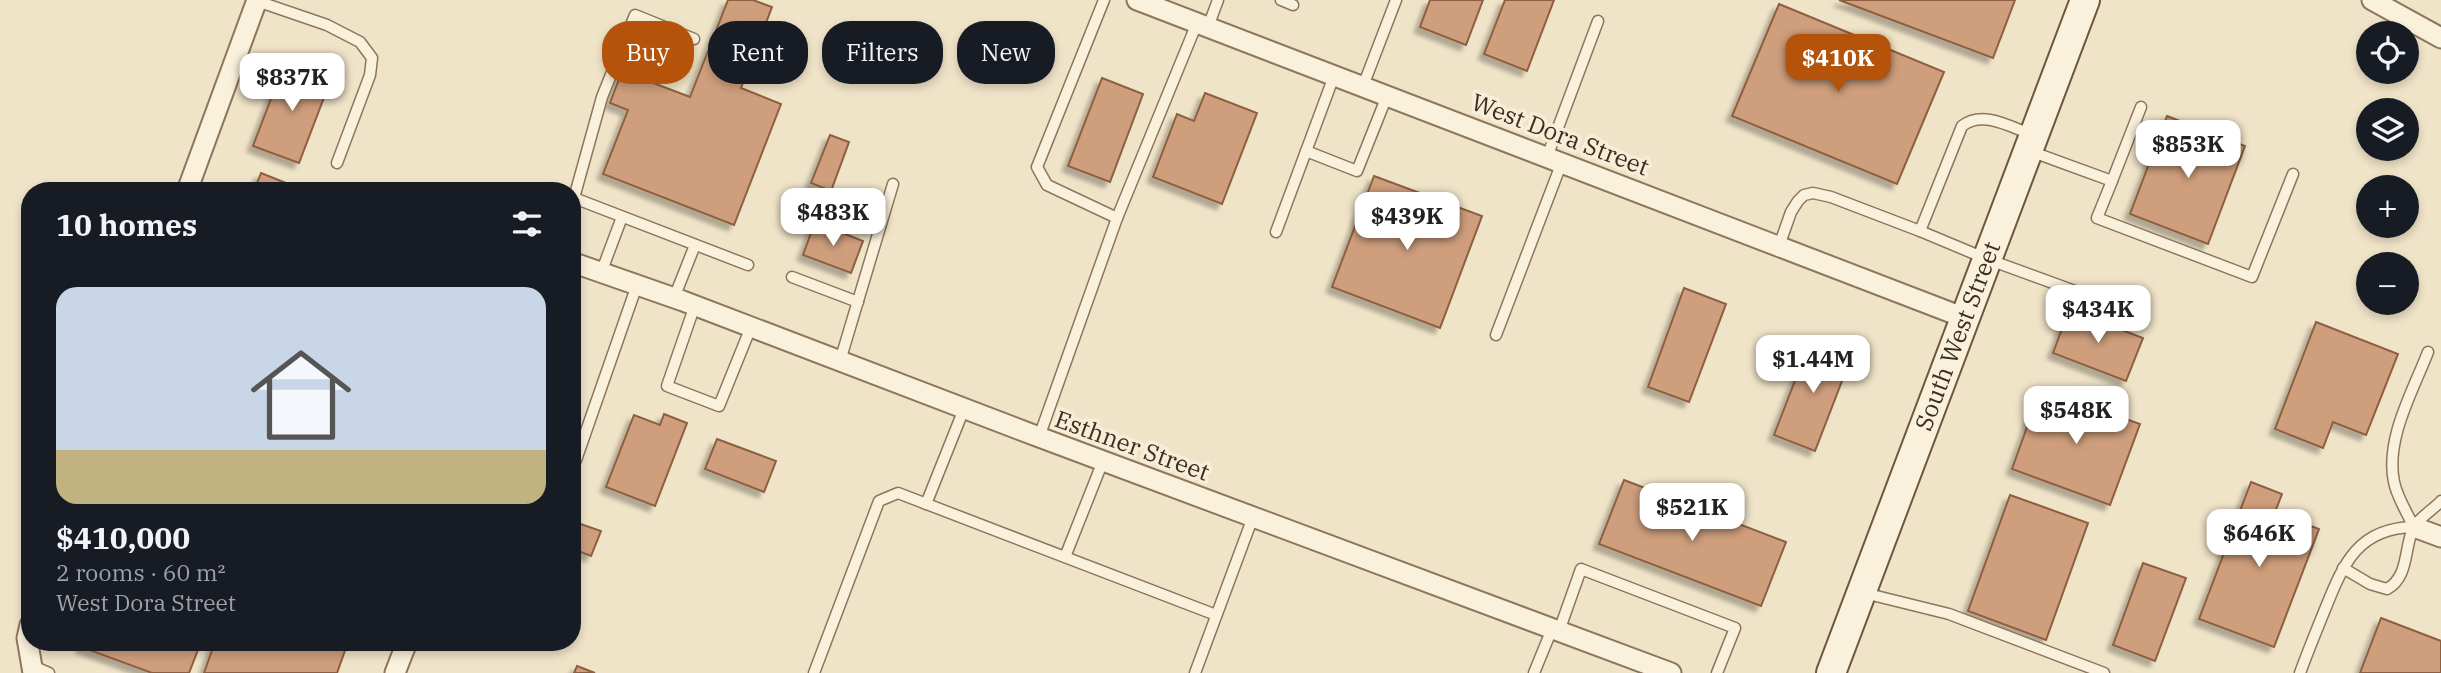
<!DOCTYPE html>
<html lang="en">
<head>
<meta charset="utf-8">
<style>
	body { margin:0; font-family:"IBM Plex Serif",serif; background:#242831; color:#f1f3f6; height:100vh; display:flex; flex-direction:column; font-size:26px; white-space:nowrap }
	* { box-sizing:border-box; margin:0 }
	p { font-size:23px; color:#9ea1a6 }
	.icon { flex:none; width:38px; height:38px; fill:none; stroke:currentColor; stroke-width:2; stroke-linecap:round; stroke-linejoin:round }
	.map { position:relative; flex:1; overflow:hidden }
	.panel { position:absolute; left:21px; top:182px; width:560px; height:469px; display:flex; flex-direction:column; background:#171b24; border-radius:28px; box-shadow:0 4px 10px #0003 }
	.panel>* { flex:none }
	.top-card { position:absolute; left:602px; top:21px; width:665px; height:63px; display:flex; gap:14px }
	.controls { position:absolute; left:2356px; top:21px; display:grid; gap:14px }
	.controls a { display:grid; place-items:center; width:63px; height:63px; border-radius:50%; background:#171b24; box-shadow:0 4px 10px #0003; font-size:35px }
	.price { position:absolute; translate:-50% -60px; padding:0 16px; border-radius:14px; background:#fff; color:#222; font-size:23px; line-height:46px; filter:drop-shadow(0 2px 4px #0008) }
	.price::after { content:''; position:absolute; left:50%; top:42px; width:21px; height:16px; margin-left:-10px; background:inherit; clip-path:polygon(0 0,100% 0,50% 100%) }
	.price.current { background:#b45309; color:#fff }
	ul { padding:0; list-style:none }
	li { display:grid; align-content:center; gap:14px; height:371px; padding:0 35px }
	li+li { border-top:2px solid #363941 }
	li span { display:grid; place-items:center; height:217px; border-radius:21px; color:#555 }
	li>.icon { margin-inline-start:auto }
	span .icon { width:126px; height:126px; fill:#fffc; stroke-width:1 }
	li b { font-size:30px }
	h2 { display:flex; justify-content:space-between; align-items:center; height:84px; padding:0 35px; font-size:30px }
	.chip { padding:0 24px; border-radius:28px; background:#171b24; box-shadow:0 4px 10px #0003; font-size:24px; line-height:63px }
	.chip.current { background:#b45309; color:#fff }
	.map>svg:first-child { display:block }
	.building { fill:#cf9f7d; stroke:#8d5f41; stroke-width:2; filter:url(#shadow) }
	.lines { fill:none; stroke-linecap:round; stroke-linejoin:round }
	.lane-casing { stroke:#8d765c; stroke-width:13 }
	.street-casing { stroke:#8d765c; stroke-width:23 }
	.secondary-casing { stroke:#6f573f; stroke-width:32 }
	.lane { stroke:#faf1dc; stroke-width:10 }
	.street { stroke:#faf1dc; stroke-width:19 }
	.secondary { stroke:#faf1dc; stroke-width:28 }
	.labels { text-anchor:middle; stroke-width:7; stroke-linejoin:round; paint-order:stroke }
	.street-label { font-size:24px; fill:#3d2e20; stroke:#f7eed8 }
</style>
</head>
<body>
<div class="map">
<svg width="2441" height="673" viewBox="0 0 2441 673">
	<defs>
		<filter id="shadow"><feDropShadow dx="-5.5" dy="5.5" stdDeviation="2" flood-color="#0004"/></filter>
	</defs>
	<rect width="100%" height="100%" fill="#f0e4c8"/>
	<g class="building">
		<path d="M728,0h25l19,7 -31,81 40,16 -47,121 -131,-51 25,-64 -18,-7 12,-32 68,26z"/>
		<path d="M1430,0h53l-17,45 -46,-18z"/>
		<path d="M1505,0h49l-27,71 -43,-17z"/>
		<path d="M1839,0h176l-22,58z"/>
		<path d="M1779,4l165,68 -47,112 -165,-68z"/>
		<path d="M285,62l46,17 -32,84 -46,-17z"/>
		<path d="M1102,78l41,16 -33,88 -42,-16z"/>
		<path d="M1205,93l52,20 -35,91 -69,-27 24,-63 17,7z"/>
		<path d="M2167,116l78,30 -37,98 -78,-30z"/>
		<path d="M830,135l19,7 -18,49 -20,-8z"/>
		<path d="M261,173l45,18h-52z"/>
		<path d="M1374,176l108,40 -42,112 -108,-41z"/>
		<path d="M815,222l48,19 -12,32 -48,-18z"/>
		<path d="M1684,288l42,16 -37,98 -41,-15z"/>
		<path d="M2069,310l74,28 -17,43 -73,-28z"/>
		<path d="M2316,322l82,32 -32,81 -33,-13 -10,26 -48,-19z"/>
		<path d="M1811,339l41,16 -37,96 -41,-16z"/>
		<path d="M2041,388l99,36 -30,81 -98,-36z"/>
		<path d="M664,414l23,9 -32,83 -49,-19 28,-72 26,10z"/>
		<path d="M717,439l59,22 -12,31 -59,-23z"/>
		<path d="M1624,480l162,62 -25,64 -162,-62z"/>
		<path d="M2251,482l31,12 -7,18 44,17 -45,118 -75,-28z"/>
		<path d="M2010,495l78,28 -42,117 -78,-29z"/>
		<path d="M572,521l29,10 -10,25 -10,-4 -6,15 -3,-1z"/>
		<path d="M2143,563l43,15 -31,83 -42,-16z"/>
		<path d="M2381,618l60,23v32h-81z"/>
		<path d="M83,642h118l-12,31h-37l-71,-26z"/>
		<path d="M215,642h133l-11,31h-133z"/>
		<path d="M577,666l18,7h-21z"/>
	</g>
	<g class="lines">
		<defs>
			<g id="lane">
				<path d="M1281,0l12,5"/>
				<path d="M257,1l70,24 33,17 12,16 -2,17 -33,88"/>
				<path d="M1208,27l10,-27"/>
				<path d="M1363,86l33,-86"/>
				<path d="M1306,151l51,20 30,-75"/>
				<path d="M2030,151l82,30 -15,37 155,59 41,-103"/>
				<path d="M1547,157l51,-136"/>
				<path d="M2112,181l29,-74"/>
				<path d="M574,198l28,-101 33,-82 59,24"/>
				<path d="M572,200l2,-2 174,67"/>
				<path d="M1117,218l80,-195"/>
				<path d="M1920,231l67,28 137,50"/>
				<path d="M1276,232l58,-156"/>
				<path d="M1779,246l12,-34 7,-11 6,-6 9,-2 18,4 89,34 42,-105c20,-16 47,0 68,8"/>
				<path d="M601,273l21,-56"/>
				<path d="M792,277l66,25"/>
				<path d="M674,298l21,-53"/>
				<path d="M695,305l-28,81 52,20 32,-79"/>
				<path d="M1496,335l66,-173"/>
				<path d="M840,361l53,-177"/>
				<path d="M1039,437l78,-219 -70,-33 -10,-18 67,-167"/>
				<path d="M576,460l61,-175"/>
				<path d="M926,504l38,-95"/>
				<path d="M2414,527c-7,-14 -17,-30 -20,-45 -9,-43 19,-91 34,-130"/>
				<path d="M1065,557l38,-96"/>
				<path d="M2343,568l27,16 17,5c22,-12 17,-41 26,-60 5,-11 20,-19 28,-28"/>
				<path d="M1864,593l85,21 155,59"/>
				<path d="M1559,631l22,-62 154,59 -18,45"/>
				<path d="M33,666l16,7"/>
				<path d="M814,673l65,-172 19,-8 318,122"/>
				<path d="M1195,673l58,-156"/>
				<path d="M1534,673l18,-44"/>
				<path d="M2300,673c8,-22 17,-44 26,-66 18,-45 33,-79 88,-80"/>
			</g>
			<g id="street">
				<path d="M1137,0l828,318"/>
				<path d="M2372,0l69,38"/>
				<path d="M187,191l70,-191"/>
				<path d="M572,265l5,-1 106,37 356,136 632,236"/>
				<path d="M2414,527l27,10"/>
				<path d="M30,625l-3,13 6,35"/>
				<path d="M395,673l12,-31"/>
			</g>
			<g id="secondary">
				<path id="s1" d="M1831,673l254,-673"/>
			</g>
		</defs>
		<use href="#lane" class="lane-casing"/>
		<use href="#street" class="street-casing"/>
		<use href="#secondary" class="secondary-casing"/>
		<use href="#lane" class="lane"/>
		<use href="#street" class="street"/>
		<use href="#secondary" class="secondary"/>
	</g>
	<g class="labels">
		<g class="street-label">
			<text transform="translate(1560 135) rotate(21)" y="8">West Dora Street</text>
			<text dy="8" stroke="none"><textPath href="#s1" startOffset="360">South West Street</textPath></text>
			<text transform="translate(1132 446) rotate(20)" y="8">Esthner Street</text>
		</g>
	</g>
</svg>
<div class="controls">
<a><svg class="icon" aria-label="locate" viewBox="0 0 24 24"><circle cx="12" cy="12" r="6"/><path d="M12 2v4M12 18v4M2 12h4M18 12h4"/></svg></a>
<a><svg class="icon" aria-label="layers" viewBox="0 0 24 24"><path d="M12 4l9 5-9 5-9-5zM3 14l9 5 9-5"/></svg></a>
<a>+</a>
<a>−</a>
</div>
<b class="price current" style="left:1838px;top:94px">$410K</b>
<b class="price" style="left:292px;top:113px">$837K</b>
<b class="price" style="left:2188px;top:180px">$853K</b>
<b class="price" style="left:833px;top:248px">$483K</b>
<b class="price" style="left:1407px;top:252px">$439K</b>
<b class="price" style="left:2098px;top:345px">$434K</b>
<b class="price" style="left:1813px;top:395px">$1.44M</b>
<b class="price" style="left:2076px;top:446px">$548K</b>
<b class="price" style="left:1692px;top:543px">$521K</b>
<b class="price" style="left:2259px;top:569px">$646K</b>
<div class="top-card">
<a class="chip current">Buy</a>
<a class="chip">Rent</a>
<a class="chip">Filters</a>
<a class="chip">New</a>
</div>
<section class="panel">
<h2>10 homes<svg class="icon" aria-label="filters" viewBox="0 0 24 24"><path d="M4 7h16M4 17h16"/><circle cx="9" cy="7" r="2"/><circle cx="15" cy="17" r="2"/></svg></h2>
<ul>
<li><span style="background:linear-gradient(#c9d6e8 75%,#c2b280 0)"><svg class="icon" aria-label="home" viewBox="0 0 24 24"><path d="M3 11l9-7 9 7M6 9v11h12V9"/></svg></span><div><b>$410,000</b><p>2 rooms · 60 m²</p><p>West Dora Street</p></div></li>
</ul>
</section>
</div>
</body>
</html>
